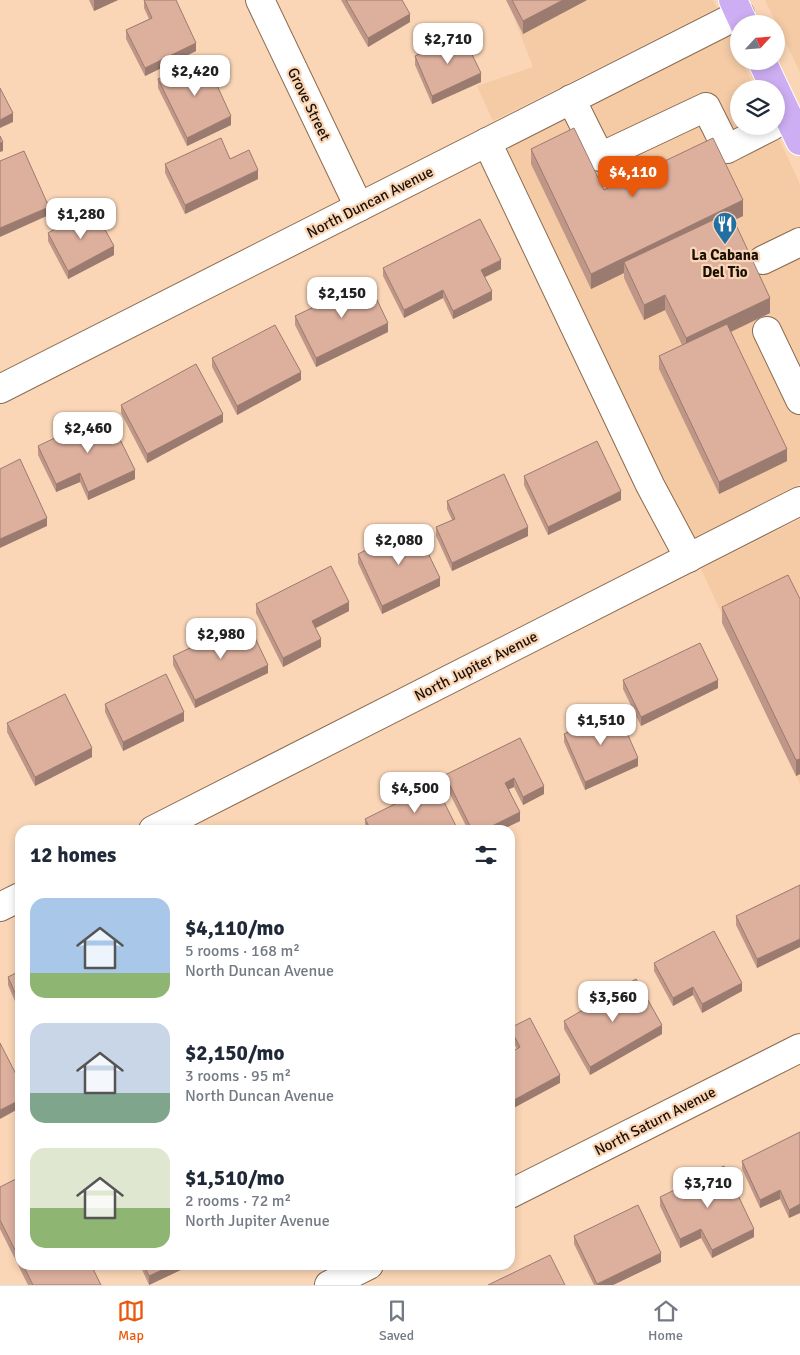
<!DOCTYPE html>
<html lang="en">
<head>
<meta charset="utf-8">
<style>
	body { margin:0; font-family:Signika,sans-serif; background:#f2f2f3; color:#1f2937; height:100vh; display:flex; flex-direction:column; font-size:19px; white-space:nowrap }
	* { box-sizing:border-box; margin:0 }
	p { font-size:16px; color:#747a83 }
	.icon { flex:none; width:28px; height:28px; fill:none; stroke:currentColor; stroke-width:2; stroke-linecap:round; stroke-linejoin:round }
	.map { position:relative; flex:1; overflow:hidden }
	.drawer { position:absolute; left:15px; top:825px; width:500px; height:445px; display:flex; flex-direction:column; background:#fff; border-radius:15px; box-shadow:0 2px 8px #0003 }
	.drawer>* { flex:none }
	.needle { width:32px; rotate:64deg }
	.controls { position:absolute; left:730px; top:15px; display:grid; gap:10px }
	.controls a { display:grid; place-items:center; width:55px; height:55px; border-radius:50%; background:#fff; box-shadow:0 2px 8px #0003; font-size:25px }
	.price { position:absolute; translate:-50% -42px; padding:0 11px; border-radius:10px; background:#fff; color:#222; font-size:16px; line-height:32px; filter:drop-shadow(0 1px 2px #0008) }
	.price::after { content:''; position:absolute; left:50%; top:30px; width:15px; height:11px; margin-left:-8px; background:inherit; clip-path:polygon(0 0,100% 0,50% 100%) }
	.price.on { background:#ea580c; color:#fff }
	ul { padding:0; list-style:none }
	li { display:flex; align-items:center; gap:15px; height:125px; padding:0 15px }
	li span { display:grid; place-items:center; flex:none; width:140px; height:100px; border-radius:15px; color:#555 }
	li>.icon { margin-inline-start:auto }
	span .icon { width:60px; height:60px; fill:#fffc; stroke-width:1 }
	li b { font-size:21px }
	h2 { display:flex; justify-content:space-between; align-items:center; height:60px; padding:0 15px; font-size:21px }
	.dock { display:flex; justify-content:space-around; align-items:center; height:70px; border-top:1px solid #e0e1e3; background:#fff; font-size:14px; color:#747a83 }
	.dock a { display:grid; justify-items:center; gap:2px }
	.dock .on { color:#ea580c }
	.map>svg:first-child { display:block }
	.built { fill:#f5cba6 }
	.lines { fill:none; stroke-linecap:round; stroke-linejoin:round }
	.minor-casing { stroke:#8a6a4e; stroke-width:30 }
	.major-casing { stroke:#fff; stroke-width:30 }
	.minor { stroke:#fff; stroke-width:28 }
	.major { stroke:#cdaef3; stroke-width:28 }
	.wall { fill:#be9788 }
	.shaded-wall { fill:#9b7b6f }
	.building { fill:#ddb09e; stroke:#9b7b6f }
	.labels { text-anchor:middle; stroke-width:4.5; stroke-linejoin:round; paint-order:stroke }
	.street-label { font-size:15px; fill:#1c1005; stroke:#fad6b7 }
	.poi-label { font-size:15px; font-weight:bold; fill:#1c1005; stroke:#fad6b7 }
</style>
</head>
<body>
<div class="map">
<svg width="800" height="1285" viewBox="0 0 800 1285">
	<rect width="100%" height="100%" fill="#fad6b7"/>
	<g class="built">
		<path d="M507,0h206l4,8 -224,113 -16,-35 56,-19z"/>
		<path d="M765,0h35v72z"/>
		<path d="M730,36l9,18v7h3l13,28h-16v37h34l27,58v300l-112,57 -181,-392z"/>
		<path d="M800,519v265l-99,-215z"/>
	</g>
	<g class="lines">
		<defs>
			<g id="minor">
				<path d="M260,0l99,207"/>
				<path d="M571,99l29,58 106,-50 21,42 45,-23"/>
				<path d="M487,142l163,343 39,73"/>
				<path d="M763,260l37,-18"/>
				<path d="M767,331l33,69"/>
				<path d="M0,389l740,-375"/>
				<path d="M153,830l647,-329"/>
				<path d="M0,907l20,-10"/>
				<path d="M510,1194l290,-146"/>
				<path d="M329,1285l40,-20"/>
			</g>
			<g id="major">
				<path d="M733,0l11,24"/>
				<path d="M762,61l13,28"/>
				<path d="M776,91l24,50"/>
			</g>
		</defs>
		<use href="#minor" class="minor-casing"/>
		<use href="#major" class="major-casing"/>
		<use href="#minor" class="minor"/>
		<use href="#major" class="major"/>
	</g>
	<g class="wall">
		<path d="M89,0h29l-24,11z"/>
		<path d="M144,0l52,51 -51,25 -19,-37v-9l23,-11 -5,-11z"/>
		<path d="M341,0h61l8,22 -42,25z"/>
		<path d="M506,0h81l-64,34z"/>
		<path d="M415,56l66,26 -49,22 -17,-39z"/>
		<path d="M158,79l73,46 -44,21 -29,-58z"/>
		<path d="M531,149l73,41 139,26 -9,4 36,93 -39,19 56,129 -68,33 -60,-125v-13l23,-11 -17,-35 -21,10 -20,-42v-5l-33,16 -60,-125z"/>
		<path d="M230,159l28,20 -73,35 -20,-41v-9z"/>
		<path d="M48,233l66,22 -46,24 -20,-38z"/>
		<path d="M383,268l118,1 -16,8 7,23 -39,19 -10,-21 -39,20 -21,-42z"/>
		<path d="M295,316l93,16 -72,35 -21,-42z"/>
		<path d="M212,358l89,22 -64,35 -25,-48z"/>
		<path d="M121,405l102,17 -76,41 -26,-50z"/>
		<path d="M38,446l97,33 -47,21 -8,-18 -24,10 -18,-37z"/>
		<path d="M524,476l97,24 -73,35 -24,-50z"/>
		<path d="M447,501l81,35 -76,35 -16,-35v-9l16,-7 -5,-11z"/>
		<path d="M358,554l82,32 -58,28 -24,-51z"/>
		<path d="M800,599v184v-9l-4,2 -74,-153v-16z"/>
		<path d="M256,604l93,7 -34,17 6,19 -38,20 -27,-54z"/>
		<path d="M173,656l95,17 -73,35 -22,-43z"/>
		<path d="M623,680l95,8 -77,38 -18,-37z"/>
		<path d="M105,704l79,17 -61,30 -18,-39z"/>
		<path d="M7,723l85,34 -57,29 -28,-54z"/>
		<path d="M564,734l74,32 -53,24 -21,-48z"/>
		<path d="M520,738l24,56 -21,11 -9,-18 -5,2 11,32 -19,9h-33l-23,-46v-9z"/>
		<path d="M365,819l93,11h-92l-1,-3z"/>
		<path d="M800,885v62l-43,21 -21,-43v-9z"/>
		<path d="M654,963l88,28 -40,22 -9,-18 -20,11 -19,-35z"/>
		<path d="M20,971v42l-12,-28v-8z"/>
		<path d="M564,1021l98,13 -72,41 -26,-46z"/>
		<path d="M510,1028l50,55 -43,-34 -7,-13z"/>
		<path d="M800,1132v81l-11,5 -9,-19 -20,9 -18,-39v-8z"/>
		<path d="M20,1177v88h71l10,20h-73l-28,-56v-42z"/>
		<path d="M660,1197l94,40 -42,21 -11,-20 -21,10 -20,-42z"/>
		<path d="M574,1236l87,26 -48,23h-19l-20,-41z"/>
		<path d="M140,1265h47v2l-38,18z"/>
	</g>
	<g class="shaded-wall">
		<path d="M94,0h24l-24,11z"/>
		<path d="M563,0h24l-64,34v-13z"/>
		<path d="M410,14v8l-42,25v-9z"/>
		<path d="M196,43v8l-51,25v-8z"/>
		<path d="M481,73v9l-49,22v-8z"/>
		<path d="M13,113v9l-13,6v-8z"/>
		<path d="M231,116v9l-44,21v-8z"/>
		<path d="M3,142v9l-3,1v-9z"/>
		<path d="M258,170v9l-73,35v-9z"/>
		<path d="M743,200v16l-115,55 -4,-9v11l-33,16v-15z"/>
		<path d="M49,207v8l-49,22v-9z"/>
		<path d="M114,246v9l-46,24v-8z"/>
		<path d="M501,260v9l-20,10v-9z"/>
		<path d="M443,290v8l-39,20v-8z"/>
		<path d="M492,291v9l-39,19v-8z"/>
		<path d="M665,295v15l-21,10v-15z"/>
		<path d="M770,298v15l-84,40v-15z"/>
		<path d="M388,323v9l-72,35v-9z"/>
		<path d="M301,372v8l-64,35v-9z"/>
		<path d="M223,414v8l-76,41v-9z"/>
		<path d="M787,449v12l-68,33v-12z"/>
		<path d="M135,470v9l-47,21v-8z"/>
		<path d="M80,473v9l-24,10v-8z"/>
		<path d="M621,491v9l-73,35v-8z"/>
		<path d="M47,518v8l-47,22v-9z"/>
		<path d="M528,527v9l-76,35v-8z"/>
		<path d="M440,578v8l-58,28v-8z"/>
		<path d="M349,602v9l-37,19v-9z"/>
		<path d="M321,639v8l-38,20v-9z"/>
		<path d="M268,665v8l-73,35v-8z"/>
		<path d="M718,680v8l-77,38v-9z"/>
		<path d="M184,712v9l-61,30v-9z"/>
		<path d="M92,748v9l-57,29v-9z"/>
		<path d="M638,758v8l-53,24v-8z"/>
		<path d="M800,759v15l-4,2v-16z"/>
		<path d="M514,778v9l-9,4v-8z"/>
		<path d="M544,786v8l-21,11v-8z"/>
		<path d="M520,812v9l-19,9h-17z"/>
		<path d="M800,939v8l-43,21v-9z"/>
		<path d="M742,983v8l-40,22v-9z"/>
		<path d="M693,987v8l-20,11v-8z"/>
		<path d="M662,1025v9l-72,41v-8z"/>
		<path d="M560,1075v8l-50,27v-8z"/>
		<path d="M20,1100v8l-20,11v-9z"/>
		<path d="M780,1190v9l-20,9v-8z"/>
		<path d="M800,1204v9l-11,5v-8z"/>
		<path d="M701,1229v9l-21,10v-9z"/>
		<path d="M754,1229v8l-42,21v-8z"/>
		<path d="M661,1253v9l-48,23h-16v-1z"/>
		<path d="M173,1265h14v2l-38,18v-9z"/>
	</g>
	<g class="building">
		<path d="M144,0h32l20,43 -51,25 -19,-38 26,-12z"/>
		<path d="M346,0h56l8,14 -42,24z"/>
		<path d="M512,0h51l-40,21z"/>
		<path d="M462,34l19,39 -49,23 -17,-40z"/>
		<path d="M204,57l27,59 -44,22 -29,-59z"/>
		<path d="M0,88l13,25 -13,7z"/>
		<path d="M574,128l30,62 109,-52 30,62 -152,74 -60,-125z"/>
		<path d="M0,136l3,6 -3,1z"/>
		<path d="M221,138l9,21 19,-9 9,20 -73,35 -20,-41z"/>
		<path d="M24,151l25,56 -49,21v-67z"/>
		<path d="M93,208l21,38 -46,25 -20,-38z"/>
		<path d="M730,212l40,86 -84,40 -21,-43 -21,10 -20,-43z"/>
		<path d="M480,219l21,41 -20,10 11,21 -39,20 -10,-21 -39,20 -21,-42z"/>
		<path d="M368,281l20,42 -72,35 -21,-42z"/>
		<path d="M727,324l60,125 -68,33 -60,-126z"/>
		<path d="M275,325l26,47 -64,34 -25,-48z"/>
		<path d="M196,364l27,50 -76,40 -26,-49z"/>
		<path d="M107,413l28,57 -47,22 -8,-19 -24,11 -18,-38z"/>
		<path d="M597,441l24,50 -73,36 -24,-51z"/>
		<path d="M20,459l27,59 -47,21v-70z"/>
		<path d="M504,474l24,53 -76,36 -16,-36 19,-8 -8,-18z"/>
		<path d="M415,526l25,52 -58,28 -24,-52z"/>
		<path d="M331,566l18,36 -37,19 9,18 -38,19 -27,-54z"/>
		<path d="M788,575l12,24v160l-4,1 -74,-153z"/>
		<path d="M247,621l21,44 -73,35 -22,-44z"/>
		<path d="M700,643l18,37 -77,37 -18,-37z"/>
		<path d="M166,674l18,38 -61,30 -18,-38z"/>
		<path d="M65,694l27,54 -57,29 -28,-54z"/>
		<path d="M617,710l21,48 -53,24 -21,-48z"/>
		<path d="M520,738l24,48 -21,11 -9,-19 -9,5 15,29 -36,18h-12l-27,-55z"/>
		<path d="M435,784l23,46h-87l-6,-11z"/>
		<path d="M346,827l1,3h-8z"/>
		<path d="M800,885v54l-43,20 -21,-43z"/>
		<path d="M714,931l28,52 -40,21 -9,-17 -20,11 -19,-35z"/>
		<path d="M20,971v33l-12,-27z"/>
		<path d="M636,979l26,46 -72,42 -26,-46z"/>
		<path d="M530,1018l30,57 -50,27v-49l10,-6 -10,-19z"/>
		<path d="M0,1043l20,39v18l-20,10z"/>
		<path d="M800,1132v72l-11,6 -9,-20 -20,10 -18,-39z"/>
		<path d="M724,1166l30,63 -42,21 -11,-21 -21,10 -20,-42z"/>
		<path d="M20,1177v83l-20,-40v-33z"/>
		<path d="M638,1205l23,48 -64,31 -23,-48z"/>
		<path d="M550,1255l15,30h-77z"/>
		<path d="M23,1265h68l10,20h-68z"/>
		<path d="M144,1265h29l-24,11z"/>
	</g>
	<defs>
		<symbol id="restaurant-pin" viewBox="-11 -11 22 30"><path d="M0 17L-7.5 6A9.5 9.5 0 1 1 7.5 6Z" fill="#226fa1" stroke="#fad6b7"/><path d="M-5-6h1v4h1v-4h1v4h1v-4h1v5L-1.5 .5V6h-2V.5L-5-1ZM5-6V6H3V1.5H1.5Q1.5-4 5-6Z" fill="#fff"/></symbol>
	</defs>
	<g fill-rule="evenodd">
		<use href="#restaurant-pin" x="711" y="210" width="28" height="38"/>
	</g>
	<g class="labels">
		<g class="street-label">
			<text transform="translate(309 104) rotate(64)" y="5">Grove Street</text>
			<text transform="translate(370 202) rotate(-27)" y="5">North Duncan Avenue</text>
			<text transform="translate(476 666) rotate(-27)" y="5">North Jupiter Avenue</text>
			<text transform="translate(655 1121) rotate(-27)" y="5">North Saturn Avenue</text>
		</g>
		<g class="poi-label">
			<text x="725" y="260">La Cabana<tspan x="725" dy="17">Del Tio</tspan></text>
		</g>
	</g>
</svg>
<div class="controls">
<a><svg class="needle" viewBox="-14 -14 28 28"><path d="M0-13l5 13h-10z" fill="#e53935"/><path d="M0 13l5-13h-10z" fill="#747a83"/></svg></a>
<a><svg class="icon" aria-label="layers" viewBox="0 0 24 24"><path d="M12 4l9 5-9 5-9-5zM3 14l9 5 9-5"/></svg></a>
</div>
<b class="price" style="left:448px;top:65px">$2,710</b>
<b class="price" style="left:195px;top:97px">$2,420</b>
<b class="price on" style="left:633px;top:198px">$4,110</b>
<b class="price" style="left:81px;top:240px">$1,280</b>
<b class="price" style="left:342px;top:319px">$2,150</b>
<b class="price" style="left:88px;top:454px">$2,460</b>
<b class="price" style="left:399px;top:566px">$2,080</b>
<b class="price" style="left:221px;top:660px">$2,980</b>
<b class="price" style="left:601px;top:746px">$1,510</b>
<b class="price" style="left:415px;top:814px">$4,500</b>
<b class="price" style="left:613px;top:1023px">$3,560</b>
<b class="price" style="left:708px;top:1209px">$3,710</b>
<section class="drawer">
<h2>12 homes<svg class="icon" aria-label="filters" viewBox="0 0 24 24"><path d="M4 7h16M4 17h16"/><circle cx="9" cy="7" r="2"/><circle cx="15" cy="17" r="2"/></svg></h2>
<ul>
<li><span style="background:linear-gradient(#a9c7e8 75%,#8fb573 0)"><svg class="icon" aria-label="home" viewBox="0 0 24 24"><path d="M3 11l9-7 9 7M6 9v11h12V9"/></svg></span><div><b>$4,110/mo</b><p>5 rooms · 168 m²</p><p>North Duncan Avenue</p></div></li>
<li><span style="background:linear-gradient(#c9d6e8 70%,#7fa58c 0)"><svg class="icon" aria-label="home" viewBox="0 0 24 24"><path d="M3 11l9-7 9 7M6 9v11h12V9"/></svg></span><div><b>$2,150/mo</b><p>3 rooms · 95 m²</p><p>North Duncan Avenue</p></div></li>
<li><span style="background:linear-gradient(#dfe7d0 60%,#8fb573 0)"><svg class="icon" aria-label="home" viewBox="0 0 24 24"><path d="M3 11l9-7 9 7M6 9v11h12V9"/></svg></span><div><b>$1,510/mo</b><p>2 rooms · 72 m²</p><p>North Jupiter Avenue</p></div></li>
</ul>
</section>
</div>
<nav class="dock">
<a class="on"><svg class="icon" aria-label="map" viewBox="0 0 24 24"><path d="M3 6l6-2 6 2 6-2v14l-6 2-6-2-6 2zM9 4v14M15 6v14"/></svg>Map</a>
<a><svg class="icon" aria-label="saved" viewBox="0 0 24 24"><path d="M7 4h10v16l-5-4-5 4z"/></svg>Saved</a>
<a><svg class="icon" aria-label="home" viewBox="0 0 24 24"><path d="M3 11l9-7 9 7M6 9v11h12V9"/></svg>Home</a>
</nav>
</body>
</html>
